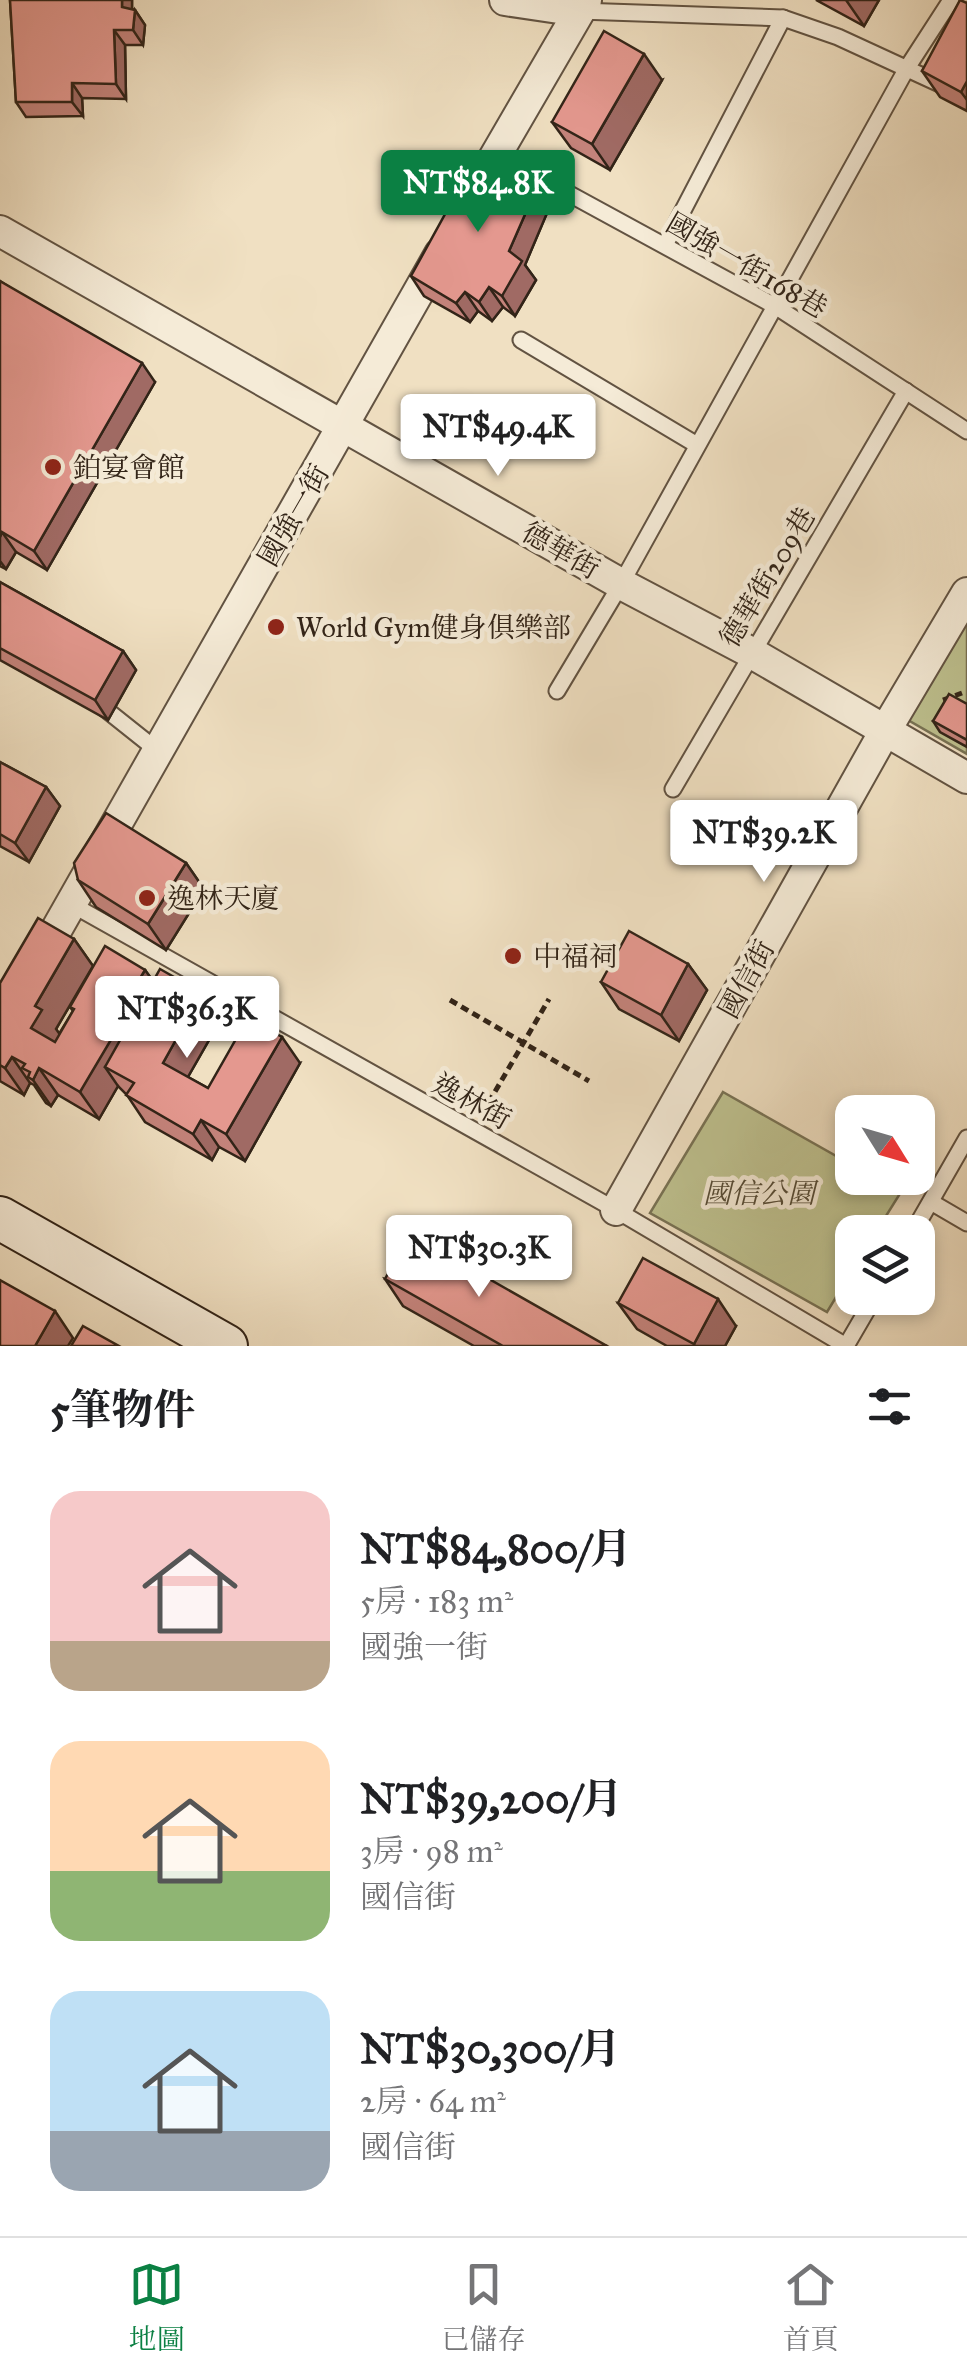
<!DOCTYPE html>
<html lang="zh-TW">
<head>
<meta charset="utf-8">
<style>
	body { margin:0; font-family:"IM FELL Great Primer","Noto Serif TC",serif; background:#f6f6f6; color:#202124; height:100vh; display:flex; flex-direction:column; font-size:38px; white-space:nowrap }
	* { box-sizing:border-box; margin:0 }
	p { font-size:32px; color:#757577 }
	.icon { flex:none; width:55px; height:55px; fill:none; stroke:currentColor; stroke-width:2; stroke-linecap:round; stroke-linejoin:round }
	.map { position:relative; height:1346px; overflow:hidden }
	.drawer { display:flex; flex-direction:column; background:#fff; flex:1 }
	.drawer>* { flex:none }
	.needle { width:65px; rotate:127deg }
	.fabs { position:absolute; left:835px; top:1095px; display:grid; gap:20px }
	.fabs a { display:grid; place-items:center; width:100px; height:100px; border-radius:20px; background:#fff; box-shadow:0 5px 15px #0003; font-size:50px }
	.price { position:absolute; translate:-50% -85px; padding:0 22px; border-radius:10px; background:#fff; color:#222; font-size:32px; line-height:65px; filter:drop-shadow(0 2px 5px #0008) }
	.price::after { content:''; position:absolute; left:50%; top:60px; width:30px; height:22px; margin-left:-15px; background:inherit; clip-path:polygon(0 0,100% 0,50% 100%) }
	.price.active { background:#0b8043; color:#fff }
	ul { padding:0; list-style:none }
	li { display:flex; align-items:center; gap:30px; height:250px; padding:0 50px }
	li span { display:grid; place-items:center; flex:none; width:280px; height:200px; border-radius:30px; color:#555 }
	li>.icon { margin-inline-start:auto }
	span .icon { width:120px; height:120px; fill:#fffc; stroke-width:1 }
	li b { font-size:42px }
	h2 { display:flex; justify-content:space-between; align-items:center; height:120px; padding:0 50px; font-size:42px }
	.tabs { display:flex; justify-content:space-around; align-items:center; height:140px; border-top:2px solid #e0e0e0; background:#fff; font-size:28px; color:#757577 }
	.tabs a { display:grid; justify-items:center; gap:5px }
	.tabs .active { color:#0b8043 }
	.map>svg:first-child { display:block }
	.green { fill:#bec18f; stroke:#787254; stroke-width:2.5 }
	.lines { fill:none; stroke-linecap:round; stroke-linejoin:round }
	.lane-casing { stroke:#625342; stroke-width:19 }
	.street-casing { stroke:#625342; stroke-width:34 }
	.secondary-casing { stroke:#322418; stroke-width:46 }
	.path { stroke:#322418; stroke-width:5; stroke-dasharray:8 5; stroke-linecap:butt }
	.lane { stroke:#f5ebd7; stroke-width:15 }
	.street { stroke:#f5ebd7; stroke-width:30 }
	.secondary { stroke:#f5ebd7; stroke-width:42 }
	.wall { fill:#c4837b; stroke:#322418; stroke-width:2.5 }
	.shaded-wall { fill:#a06a64; stroke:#322418; stroke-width:2.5 }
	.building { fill:#e4988f; stroke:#322418; stroke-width:2.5 }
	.poi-dot { fill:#8f2418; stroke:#f5ebd7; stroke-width:4 }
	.labels { text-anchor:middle; stroke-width:9; stroke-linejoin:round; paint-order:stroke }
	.street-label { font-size:28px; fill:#322418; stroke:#f5ebd7 }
	.poi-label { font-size:28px; fill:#322418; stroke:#f5ebd7; text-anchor:start }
	.park-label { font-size:28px; font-style:italic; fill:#554b36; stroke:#f5ebd7 }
</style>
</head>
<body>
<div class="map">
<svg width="967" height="1346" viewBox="0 0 967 1346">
	<rect width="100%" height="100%" fill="#f0e0c2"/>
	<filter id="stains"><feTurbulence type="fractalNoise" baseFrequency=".002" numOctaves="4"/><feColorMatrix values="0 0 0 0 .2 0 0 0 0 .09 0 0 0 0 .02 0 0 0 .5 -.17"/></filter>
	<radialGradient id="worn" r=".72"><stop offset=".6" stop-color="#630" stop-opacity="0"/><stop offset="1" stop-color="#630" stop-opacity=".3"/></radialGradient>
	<g class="green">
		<path d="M967,619v135l-59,-34z"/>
		<path d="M723,1092l129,73v13h22l27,14 -25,40h-24v39l-25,41 -177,-99z"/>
	</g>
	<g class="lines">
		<defs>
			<g id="lane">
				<path d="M579,11l204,7 55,19 102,47"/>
				<path d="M496,154l279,152 192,125"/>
				<path d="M665,245l118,-227"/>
				<path d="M521,340l176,105"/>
				<path d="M557,691l64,-107 286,-516 44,-68"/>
				<path d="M99,704l59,47"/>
				<path d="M673,789l233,-398"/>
				<path d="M71,904l545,306 230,136"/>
				<path d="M931,1202l36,21"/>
				<path d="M913,1232l54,-94"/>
				<path d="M846,1346l28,-48"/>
			</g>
			<g id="street">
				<path d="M505,0l74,11"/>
				<path d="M472,196l114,-196"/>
				<path d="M0,231l621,353 129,68 217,126"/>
				<path d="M0,1029l440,-775"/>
				<path d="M616,1210l269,-479 82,-138"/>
			</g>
			<path id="secondary" d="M0,1218l226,128"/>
		</defs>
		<use href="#lane" class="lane-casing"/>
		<use href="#street" class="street-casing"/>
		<use href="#secondary" class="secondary-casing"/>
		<g class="path">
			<path d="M943,700l19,-7"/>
			<path d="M450,1000l139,81"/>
			<path d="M482,1114l67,-115"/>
		</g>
		<use href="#lane" class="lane"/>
		<use href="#street" class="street"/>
		<use href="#secondary" class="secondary"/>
	</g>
	<g class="wall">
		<path d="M10,0h122v9l3,1 10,15 -2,20h-18l1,54 -44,-1 1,18 -57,1 -10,-15z"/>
		<path d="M816,0h63l-15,26z"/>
		<path d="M967,3v108l-27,-14 -18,-26z"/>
		<path d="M662,80l-52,90 -39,-22 -19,-26z"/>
		<path d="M537,187l13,19 -25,59 11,15 -21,36 -12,-9 -11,14 -14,-10 -8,11 -46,-26 -13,-20z"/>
		<path d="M0,281l155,101 -108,188 -31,-18 -10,17 -6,-3z"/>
		<path d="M0,582l123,69 13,19 -28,50 -108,-60z"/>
		<path d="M967,704v43l-27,-15 -7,-11z"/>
		<path d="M0,762l46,25 14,19 -31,56 -29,-16z"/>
		<path d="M186,863l18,26 -38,61 -70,-43 -18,-27z"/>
		<path d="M74,939l19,27 -37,63 3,5 14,-23 -3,-4 75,-37 8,11 49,12 19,26 -33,58 20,11 92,-25 -55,98 -26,-14 -7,13 -67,-38 -18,-27 -9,-9 -19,33 -41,-24 -7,11 -5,-3 -12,-18 -4,-2 -6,12 -24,-14v-98z"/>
		<path d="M688,964l19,26 -28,51 -60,-32 -18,-27z"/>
		<path d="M385,1279l222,67h-133l-71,-40z"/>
		<path d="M618,1303l118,23 -11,20h-58l-30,-17z"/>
	</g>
	<g class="shaded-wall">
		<path d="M122,0h10v21l-10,-14z"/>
		<path d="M846,0h33l-15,26z"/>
		<path d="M135,10l10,15 -2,20 -10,-15z"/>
		<path d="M114,30l11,15 1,54 -10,-15z"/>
		<path d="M644,54l18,26 -52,90 -18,-26z"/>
		<path d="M967,81v19l-6,-8z"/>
		<path d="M72,83l10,15 1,18 -11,-14z"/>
		<path d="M537,187l13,19 -25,59 11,15 -21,36 -13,-20 7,-45z"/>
		<path d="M489,287l14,20 -11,14 -13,-19z"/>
		<path d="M465,292l13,19 -8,11 -14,-19z"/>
		<path d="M142,363l13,19 -108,188 -13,-19z"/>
		<path d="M2,532l14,20 -10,17 -6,-8v-24z"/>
		<path d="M123,651l13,19 -28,50 -13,-20z"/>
		<path d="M46,787l14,19 -31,56 -14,-19z"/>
		<path d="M186,863l18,26 -38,61 -18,-26z"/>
		<path d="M74,939l19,27 -37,63 5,7 -11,19 -19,-27 4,-22z"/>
		<path d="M688,964l19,26 -28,51 -18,-26z"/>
		<path d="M145,970l19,26 -59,71 13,19 -19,33 -19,-27 29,-62z"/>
		<path d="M202,993l19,26 -40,70 -18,-26z"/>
		<path d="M282,1037l18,26 -55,98 -19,-27z"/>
		<path d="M12,1057l18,26 -6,12 -19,-27z"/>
		<path d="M39,1068l19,27 -7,11 -18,-26z"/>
		<path d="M201,1120l18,27 -7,13 -19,-26z"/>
		<path d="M718,1299l18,27 -11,20h-30l-1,-2z"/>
		<path d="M55,1311l18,27 -5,8h-33z"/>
	</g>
	<g class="building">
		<path d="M10,0h112v7l13,3 -2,20h-19l2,54 -44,-1v19h-56z"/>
		<path d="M960,0l7,3v78l-6,11 -39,-21z"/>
		<path d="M604,31l40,23 -52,90 -40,-22z"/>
		<path d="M489,159l48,28 -28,64 13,10 -20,35 -13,-9 -10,15 -14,-10 -9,11 -45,-27 60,-109z"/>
		<path d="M0,281l142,82 -108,188 -32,-19 -2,5z"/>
		<path d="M0,582l123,69 -28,49 -95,-52z"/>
		<path d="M949,694l18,10v36l-34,-19z"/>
		<path d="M0,762l46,25 -31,56 -15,-9z"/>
		<path d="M106,813l80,50 -38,61 -70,-44 -4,-17z"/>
		<path d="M38,918l36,21 -39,67 7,4 -11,18 24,14 19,-33 -4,-2 35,-61 40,24 -36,60 6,3 -35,59 -41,-24 -6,12 -5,-3 2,-5 -8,-4 3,-4 -13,-7 -7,11 -5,-3v-82z"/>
		<path d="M629,931l59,33 -27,51 -60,-33z"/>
		<path d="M160,969l42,24 -39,70 45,25 40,-70 34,19 -56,97 -25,-14 -8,14 -67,-39 8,-12 -29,-16z"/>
		<path d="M410,1234l197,112h-104l-118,-67z"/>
		<path d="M643,1258l75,41 -24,45 -76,-41z"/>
		<path d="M0,1280l55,31 -20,35h-35z"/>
		<path d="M83,1326l36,20h-48z"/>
	</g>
	<g class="poi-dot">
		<circle cx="53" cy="467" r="10"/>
		<circle cx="276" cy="627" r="10"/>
		<circle cx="147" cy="898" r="10"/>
		<circle cx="513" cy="956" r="10"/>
	</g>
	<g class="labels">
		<g class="street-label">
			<text transform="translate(747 265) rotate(30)" y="10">國強一街168巷</text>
			<text transform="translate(293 515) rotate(-60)" y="10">國強一街</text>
			<text transform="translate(561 550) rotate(30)" y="10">德華街</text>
			<text transform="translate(767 577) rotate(-59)" y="10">德華街209巷</text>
			<text transform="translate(746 979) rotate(-61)" y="10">國信街</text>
			<text transform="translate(472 1101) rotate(29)" y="10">逸林街</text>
		</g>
		<g class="poi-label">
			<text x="73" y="477">鉑宴會館</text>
			<text x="296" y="637">World Gym健身俱樂部</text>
			<text x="167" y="908">逸林天廈</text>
			<text x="533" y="966">中福祠</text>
		</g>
		<g class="park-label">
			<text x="759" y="1203">國信公園</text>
		</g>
	</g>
	<rect width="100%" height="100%" filter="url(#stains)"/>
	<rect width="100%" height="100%" fill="url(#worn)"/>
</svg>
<div class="fabs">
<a><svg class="needle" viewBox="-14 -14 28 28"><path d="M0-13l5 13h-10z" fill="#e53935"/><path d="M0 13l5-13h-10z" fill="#757577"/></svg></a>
<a><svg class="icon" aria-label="layers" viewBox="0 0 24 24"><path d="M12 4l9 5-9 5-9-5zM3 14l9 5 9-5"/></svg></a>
</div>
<b class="price active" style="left:478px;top:235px">NT$84.8K</b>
<b class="price" style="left:498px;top:479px">NT$49.4K</b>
<b class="price" style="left:764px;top:885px">NT$39.2K</b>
<b class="price" style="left:187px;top:1061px">NT$36.3K</b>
<b class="price" style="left:479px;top:1300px">NT$30.3K</b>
</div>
<section class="drawer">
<h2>5筆物件<svg class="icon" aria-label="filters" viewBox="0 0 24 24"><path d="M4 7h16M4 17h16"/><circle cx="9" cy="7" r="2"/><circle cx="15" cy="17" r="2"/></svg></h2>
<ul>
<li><span style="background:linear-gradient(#f6c9c9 75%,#b9a48a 0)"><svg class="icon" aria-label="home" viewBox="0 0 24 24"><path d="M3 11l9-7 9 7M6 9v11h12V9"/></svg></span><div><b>NT$84,800/月</b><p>5房 · 183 m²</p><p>國強一街</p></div></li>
<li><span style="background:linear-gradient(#ffd9b3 65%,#8fb573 0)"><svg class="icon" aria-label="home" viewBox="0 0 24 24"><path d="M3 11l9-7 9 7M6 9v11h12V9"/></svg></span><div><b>NT$39,200/月</b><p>3房 · 98 m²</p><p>國信街</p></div></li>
<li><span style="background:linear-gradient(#bfe0f5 70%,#9aa5b1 0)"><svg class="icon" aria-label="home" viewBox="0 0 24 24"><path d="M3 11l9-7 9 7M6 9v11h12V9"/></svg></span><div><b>NT$30,300/月</b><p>2房 · 64 m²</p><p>國信街</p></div></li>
</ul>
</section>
<nav class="tabs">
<a class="active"><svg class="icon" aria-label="map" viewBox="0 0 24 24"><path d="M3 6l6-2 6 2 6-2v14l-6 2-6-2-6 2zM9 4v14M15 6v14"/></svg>地圖</a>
<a><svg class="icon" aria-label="saved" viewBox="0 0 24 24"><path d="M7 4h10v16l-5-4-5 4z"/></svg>已儲存</a>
<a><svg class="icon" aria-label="home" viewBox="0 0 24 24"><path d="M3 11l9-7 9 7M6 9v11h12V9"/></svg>首頁</a>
</nav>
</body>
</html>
